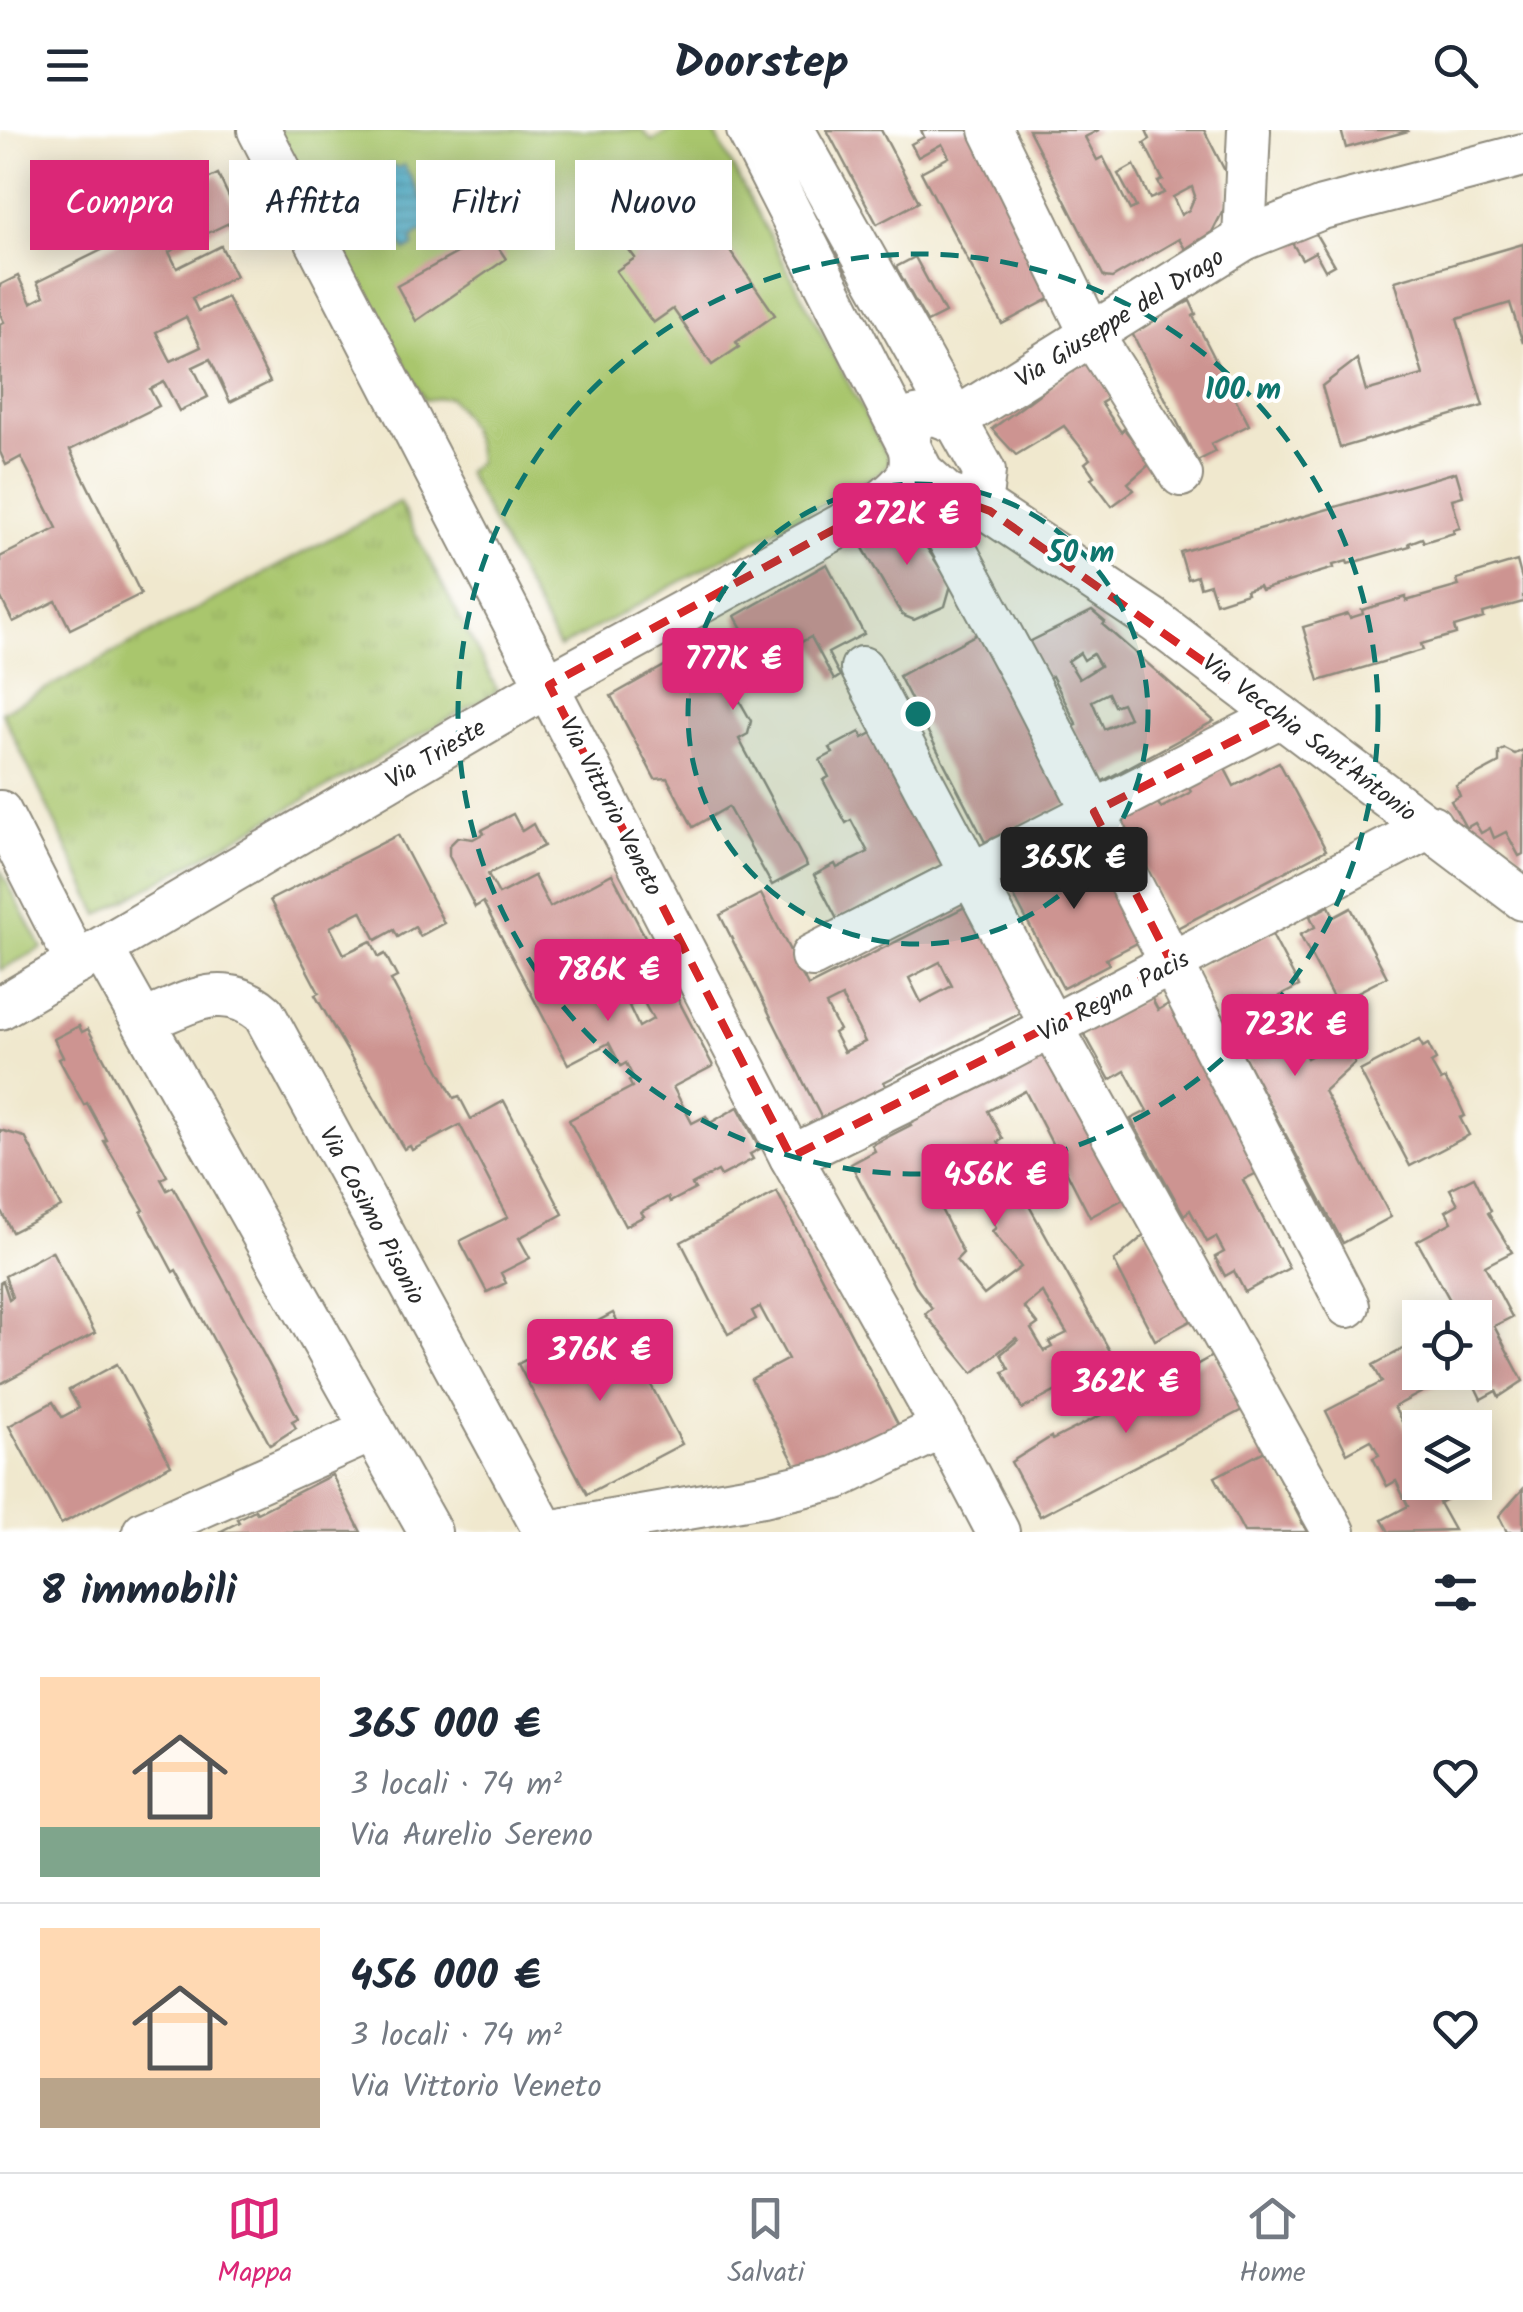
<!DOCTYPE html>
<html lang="it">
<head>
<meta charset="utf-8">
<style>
	body { margin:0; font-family:Kalam,sans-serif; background:#f6f6f7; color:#1f2937; height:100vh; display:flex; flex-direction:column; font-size:38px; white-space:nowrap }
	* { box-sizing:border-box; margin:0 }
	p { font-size:32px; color:#747a83 }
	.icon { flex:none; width:55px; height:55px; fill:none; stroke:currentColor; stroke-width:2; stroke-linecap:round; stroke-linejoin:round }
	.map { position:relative; height:1402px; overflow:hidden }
	.sheet { display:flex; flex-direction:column; background:#fff; flex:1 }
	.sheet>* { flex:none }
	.banner { position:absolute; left:30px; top:30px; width:1000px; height:90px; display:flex; gap:20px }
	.controls { position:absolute; left:1402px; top:1170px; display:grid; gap:20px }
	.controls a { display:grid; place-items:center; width:90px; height:90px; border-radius:0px; background:#fff; box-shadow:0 5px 25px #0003; font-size:50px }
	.price { position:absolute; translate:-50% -85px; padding:0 22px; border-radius:10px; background:#db2777; color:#fff; font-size:32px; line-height:65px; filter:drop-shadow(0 2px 5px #0008) }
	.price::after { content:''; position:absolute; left:50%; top:60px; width:30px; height:22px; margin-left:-15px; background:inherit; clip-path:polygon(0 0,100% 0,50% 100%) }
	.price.active { background:#222; color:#fff }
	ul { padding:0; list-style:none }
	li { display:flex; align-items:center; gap:30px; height:250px; padding:0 40px }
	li+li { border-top:2px solid #e0e1e3 }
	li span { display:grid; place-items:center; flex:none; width:280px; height:200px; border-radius:0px; color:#555 }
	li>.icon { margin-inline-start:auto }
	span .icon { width:120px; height:120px; fill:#fffc; stroke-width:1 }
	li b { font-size:42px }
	h2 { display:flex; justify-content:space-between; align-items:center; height:120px; padding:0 40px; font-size:42px }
	.chip { padding:0 35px; border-radius:0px; background:#fff; box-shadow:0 5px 25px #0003; font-size:35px; line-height:90px }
	.chip.active { background:#db2777; color:#fff }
	header { display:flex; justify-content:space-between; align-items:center; height:130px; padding:0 40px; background:#fff; font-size:45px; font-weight:700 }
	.tab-bar { display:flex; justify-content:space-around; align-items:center; height:140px; border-top:2px solid #e0e1e3; background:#fff; font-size:28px; color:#747a83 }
	.tab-bar a { display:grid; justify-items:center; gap:5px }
	.tab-bar .active { color:#db2777 }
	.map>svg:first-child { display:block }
	.grass { fill:url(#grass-tufts); stroke:#6a784c; stroke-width:2.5 }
	.green { fill:#a9c66d; stroke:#6a784c; stroke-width:2.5 }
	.water { fill:url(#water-rules); stroke:#3e707d; stroke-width:2.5 }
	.building { fill:#cd9491; fill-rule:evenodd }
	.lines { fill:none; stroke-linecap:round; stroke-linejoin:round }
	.minor-casing { stroke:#8e8a7c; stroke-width:46 }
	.minor { stroke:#fff; stroke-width:42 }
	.marked { fill:none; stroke:#d62828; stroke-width:8; stroke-dasharray:20 12; stroke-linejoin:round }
	.ring { fill:none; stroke:#0f766e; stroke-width:5; stroke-dasharray:18 12 }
	.labels { text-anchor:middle; stroke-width:8; stroke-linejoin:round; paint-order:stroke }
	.street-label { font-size:25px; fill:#2b2b2b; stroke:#fff }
	.centre { fill:#0f766e; stroke:#fff; stroke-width:5 }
	.ring-label { font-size:30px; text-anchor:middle; font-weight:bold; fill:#0f766e; stroke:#fff; stroke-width:8; stroke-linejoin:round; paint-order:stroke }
</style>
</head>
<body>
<header><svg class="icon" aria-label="menu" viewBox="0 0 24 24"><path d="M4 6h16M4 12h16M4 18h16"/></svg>Doorstep<svg class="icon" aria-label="search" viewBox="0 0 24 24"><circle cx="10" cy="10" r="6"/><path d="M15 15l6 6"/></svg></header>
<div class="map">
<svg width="1523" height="1402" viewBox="0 0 1523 1402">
	<defs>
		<pattern id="grass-tufts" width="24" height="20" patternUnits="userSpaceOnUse" patternTransform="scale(2.5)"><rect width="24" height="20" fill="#a9c66d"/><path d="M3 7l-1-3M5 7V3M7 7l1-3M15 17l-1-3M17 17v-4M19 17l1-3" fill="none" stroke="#92aa5f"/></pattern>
		<pattern id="water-rules" width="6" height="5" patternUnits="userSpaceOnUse" patternTransform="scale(2.5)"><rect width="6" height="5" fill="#50b4cf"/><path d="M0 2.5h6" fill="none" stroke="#4393a8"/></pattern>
	</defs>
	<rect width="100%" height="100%" fill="#fff"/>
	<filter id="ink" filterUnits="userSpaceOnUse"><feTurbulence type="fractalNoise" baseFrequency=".01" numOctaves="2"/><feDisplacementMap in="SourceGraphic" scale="20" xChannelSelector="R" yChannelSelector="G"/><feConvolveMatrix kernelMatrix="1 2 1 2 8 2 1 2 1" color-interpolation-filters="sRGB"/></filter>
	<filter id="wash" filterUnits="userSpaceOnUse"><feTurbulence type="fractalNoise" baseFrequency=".0048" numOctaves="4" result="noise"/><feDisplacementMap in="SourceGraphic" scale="40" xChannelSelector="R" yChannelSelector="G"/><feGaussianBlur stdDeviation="2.25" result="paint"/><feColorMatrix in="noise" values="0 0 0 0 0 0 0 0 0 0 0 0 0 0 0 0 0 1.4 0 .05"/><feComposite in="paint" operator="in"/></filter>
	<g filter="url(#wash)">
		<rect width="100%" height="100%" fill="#f0e8ce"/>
		<path class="grass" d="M399,372l99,189 -399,224 -97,-203z"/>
		<g class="green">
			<path d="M273,0h369l10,11 20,-11h41l177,331 -9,11 -322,176 -93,-176 12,-10c-2,-27 -12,-44 -29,-65l-24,3z"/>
			<path d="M0,739l42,79 -42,22z"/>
		</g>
		<path class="water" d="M390,35l9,3 5,-3 37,69 -7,3 -8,-6 -9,2 -5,7 2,6 -9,5 -33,-68 6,-5 2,-8z"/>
		<g id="blocks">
			<g class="building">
				<path d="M827,0h54l38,72 -42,22z"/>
				<path d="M921,0h57l86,161 -62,33 -81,-152 28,-15 -7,-13 -24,13 -7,-13 13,-7z"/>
				<path d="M1029,0h70l-14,7 12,23 6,-3 27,53 6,-3 -18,-33 16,-9 16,34 14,-6 -6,-11 5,-2 -19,-37 6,-4 -4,-9h58l22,43 1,30 -15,29 -27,17 -6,-10 -67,39 -8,-1zM1192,57l3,9 -6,14 -8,5 -8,-18z"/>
				<path d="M1341,0h66l1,1 -62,17z"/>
				<path d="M218,44l21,44 -70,34 8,16 44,-22 15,30 -44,22 6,13 29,-14 43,85 -40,20 -20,-43 -17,8 15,30 -29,14 -15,-29 -14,7 9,17 -89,44 71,144 -71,35 -14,-28 -43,21 -13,-26v-39l57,-29 -36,-71 -15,8 -6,-13v-128l4,-2 -4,-8v-29l18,-9 13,27 13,-7 -7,-14 87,-43 -7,-14zM186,187l15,30 -30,14 -15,-29z"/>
				<path d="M681,50l94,135 -39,27 3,5 -27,18 -39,-56 -20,14 -37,-52 19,-13 -22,-30z"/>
				<path d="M1314,101l20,34 -9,5 -10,-18 -13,7 -10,-16z"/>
				<path d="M490,105l16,24 -90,62 -19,-35z"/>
				<path d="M1523,114v99l-13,-40 -53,16 26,87 -143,42 -18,-62 35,-27 9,32 57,-16 -28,-94z"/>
				<path d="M915,127l30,56 -18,9 -31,-55z"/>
				<path d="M1190,171l6,13 -3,2 56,109 -38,19 4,8 -18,9 -66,-130z"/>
				<path d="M1089,227l24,39 -12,7 20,29 3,-3 27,34 -23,20 6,7 -22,16 -21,-28 3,-2 -9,-13 5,-4 -26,-33 -48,29 -24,-26z"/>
				<path d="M1456,342l7,24 -11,3 8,29 -7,2 1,3 -30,9 -2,-4 -13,5 1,3 -62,18 -1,-3 -14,4 1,3 -73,22 -2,-4 -13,4 1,3 -31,10 -6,-19 -10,3 -3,-11 -9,3 -8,-27z"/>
				<path d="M901,384l8,6 42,65 -6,21 -31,14 -12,-5 -39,-67 2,-13z"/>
				<path d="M1517,431l6,22v19l-40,11 1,5 -30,9 2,7 -35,10 2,6 -104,31 -16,-54 45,-13 2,4 13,-4 -1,-4 44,-13v4l53,-15 -2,-7z"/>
				<path d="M827,434l37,70 -36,19 12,23 -6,4 -23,-43 -38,20 2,4 -12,6 3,7 -32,17 17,30 -3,13 -9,5 68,127 -35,19 -44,-78 -35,20 -26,-49 -12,1 -44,-83 87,-49 5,9 42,-22 -10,-18z"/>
				<path d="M1092,481l13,11 -2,3 111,96 -113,61 -29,-55 5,-2 -25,-49 -6,3 -19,-36zM1080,523l4,7 9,-6 7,12 -21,13 -11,-18zM1108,563l6,13 8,-3 7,15 -25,11 -12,-28z"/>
				<path d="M979,503l93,169 -87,40 -86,-166z"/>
				<path d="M860,602l3,6 11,-6 79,127 -116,60 -23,-44 21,-11 2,4 31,-16 -17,-32 -5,3 -23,-43 6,-3 -9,-17 13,-7 -3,-5z"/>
				<path d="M1505,619l10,5 8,-4v104l-4,2 -13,-24 -12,6 -4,-10 -9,5 -6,-10 -9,5 -15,-27 9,-5 -4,-10 43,-23v-11z"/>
				<path d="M1279,632l47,88 -149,78 -60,-104 41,-21 3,5 30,-16 -3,-6 36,-19 10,19z"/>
				<path d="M513,684l9,17 11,-7 11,22 -56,28 11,20 35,-18 16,31 62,-33 101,192 -40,21 19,36 14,-7 4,7 28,-16 22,42 -10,5 3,5 -32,17 -3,-5 -26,14 3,4 -25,13 -2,-5 -27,15 3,4 -19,10 -56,-106 63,-33 -3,-6 5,-2 -8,-16 -5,3 -12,-23 -41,21 -85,-162 -8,5 -26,-51v-10l9,-9 15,2 11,-6 -2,-3zM642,869l11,20 -14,8 -10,-21z"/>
				<path d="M398,705l46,88 -24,13 -5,-9 -17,10 -4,-7 -18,10 -15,-29 -31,16 14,27 27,-13 8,16 6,-3 12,23 -6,3 63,118 5,-2 12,23 33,-18 59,113 -44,24 11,20 -29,15 5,10 -19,9 -27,-51 48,-24 -48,-92 -48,25 -2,-4 -6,3 -89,-154 4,-2 -49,-93z"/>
				<path d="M1090,710l53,100 -37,19 3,5 -46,24 -58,-109 46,-24 2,4z"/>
				<path d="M761,764l47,92 167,-84 54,107 -145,73 2,4 -64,33 -102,-204zM940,832l12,24 -31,16 -12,-24zM842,867l23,45 -21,10 -10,-19 5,-3 -13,-25z"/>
				<path d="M1329,776l5,11 17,-9 36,69 -51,26 -36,-68 15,-8 -5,-11z"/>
				<path d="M1270,801l29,55 -19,10 26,48 -5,2 6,12 23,-12 -7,-14 13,-7 19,38 -31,28 67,126 -48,26 -145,-274z"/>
				<path d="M1150,865l8,15 16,-9 89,169 -20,10 46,88 -44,24 -11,-21 -9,5 -10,-19 9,-5 -8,-15 -9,5 -17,-32 -6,5 -53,-96 16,-8 -22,-40 -15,9 -27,-49z"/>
				<path d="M79,896l3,6 6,-3 79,147 -6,3 6,11 6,-3 125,231 -6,3 4,7 -26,17 -94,-175 -3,2 -32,-60 3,-2 -40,-69 3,-1 -20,-37 -3,2 -25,-46 4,-2 -9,-18z"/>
				<path d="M1419,910l4,7 5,-3 8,16 -5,3 10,18 4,-2 13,22 7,15 -5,2 9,17 -59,31 -50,-95z"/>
				<path d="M1051,917l78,149 -39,21 -65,-126 -37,20 15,28 -5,3 9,17 -3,2 111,199 -93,49 -19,-37 6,-3 -8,-15 17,-14 -2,-2 -43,35 -48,-59 7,-6 -14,-18 -67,-126 24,-13 -3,-6 39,-20 -2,-3zM968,1045l28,53 -4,3 29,36 -37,28 -28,-35 7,-7 -30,-60zM1042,1162l25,41 -18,9 3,5 -8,4 -13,-22 7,-5 -14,-17z"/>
				<path d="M0,1000l25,7 36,70 -49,25 -12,-23z"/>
				<path d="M1474,1047l17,34 -3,2 24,39 -27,14 27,51 -18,9 29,55 -24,16 -3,-6 -15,8 -13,-27h7v-54h-15l-43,-77 35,-19 -6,-11 12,-7 -8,-15z"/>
				<path d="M777,1062l122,234 -51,25 -51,17 -46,-89 37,-20 -28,-52 -8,4 4,8 -28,15 -47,-92z"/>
				<path d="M1148,1102l46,87 -39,21 -41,-79z"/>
				<path d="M52,1121l43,82 -95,51v-101l3,-2 6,18 3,-2 -7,-21z"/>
				<path d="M613,1183l69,131 -95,50 -69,-130z"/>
				<path d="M1420,1210v32h40l-66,35 18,33 8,-4v46h27l7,13 -15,8 15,27 -65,2 -7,-12 26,-14 -12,-25 -9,5 -14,-28 6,-3 -8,-15 -24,13 -21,-42 56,-29 -9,-17z"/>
				<path d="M1214,1225l28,55 -202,106 -29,-54 40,-25 1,3 55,-28 -2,-4 14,-7 2,4 52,-28 -1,-3 13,-7 2,3z"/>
				<path d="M117,1234l54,101 -110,59 -52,-98 44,-24 9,15 17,-9 -10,-18z"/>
				<path d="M1265,1321l42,81h-63l-29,-55z"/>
				<path d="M332,1345l29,57h-142l20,-10 -2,-3 18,-9 2,3z"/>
				<path d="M1523,1359v43h-16l-8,-16z"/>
			</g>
		</g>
	</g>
	<g filter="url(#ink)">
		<use href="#blocks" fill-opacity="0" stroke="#8e8a7c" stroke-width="2.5"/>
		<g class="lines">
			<defs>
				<g id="minor">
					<path d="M259,0l532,1027 152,270 55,105"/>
					<path d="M748,0l174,342 25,23 19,7 16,-12 2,-19 -191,-341"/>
					<path d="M991,0l99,202 91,143"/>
					<path d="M1244,109l5,-109"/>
					<path d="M953,291l291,-182 78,-31 201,-53"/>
					<path d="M927,368l103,190 318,618"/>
					<path d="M966,372l24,9 165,110 368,278"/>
					<path d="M862,538l190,359 282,505"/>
					<path d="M0,682l77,151"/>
					<path d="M102,819l328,583"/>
					<path d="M812,826l469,-240"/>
					<path d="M0,878l549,-323 326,-178c12,-10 28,-20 34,-35 7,-21 -8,-28 7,-55l19,-3 18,7"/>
					<path d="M144,891c44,-17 79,-43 120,-7l281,518"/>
					<path d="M791,1027l201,-99 439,-232"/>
					<path d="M144,1402l227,-101"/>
					<path d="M548,1402l215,-37 73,-17 107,-51"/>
				</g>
			</defs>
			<use href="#minor" class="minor-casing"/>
			<use href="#minor" class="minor"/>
		</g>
	</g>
	<path class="marked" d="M947,365l43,16 291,205 -187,96 78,152 -381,193 -242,-472 326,-178z"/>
	<circle cx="918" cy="584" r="230" fill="#0f766e" fill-opacity=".12"/>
	<g class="ring">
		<circle cx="918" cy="584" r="230"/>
		<circle cx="918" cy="584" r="460"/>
	</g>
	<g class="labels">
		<g class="street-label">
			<text transform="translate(1119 187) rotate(-32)" y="9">Via Giuseppe del Drago</text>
			<text transform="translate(1310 607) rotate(37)" y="9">Via Vecchia Sant'Antonio</text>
			<text transform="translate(435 623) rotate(-31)" y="9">Via Trieste</text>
			<text transform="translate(612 676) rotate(63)" y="9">Via Vittorio Veneto</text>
			<text transform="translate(1113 865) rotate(-28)" y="9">Via Regna Pacis</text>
			<text transform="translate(373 1085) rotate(62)" y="9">Via Cosimo Pisonio</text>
		</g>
	</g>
	<circle cx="918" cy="584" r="15" class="centre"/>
	<g class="ring-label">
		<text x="1243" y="269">100 m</text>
		<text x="1081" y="432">50 m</text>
	</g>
</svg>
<div class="controls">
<a><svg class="icon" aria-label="locate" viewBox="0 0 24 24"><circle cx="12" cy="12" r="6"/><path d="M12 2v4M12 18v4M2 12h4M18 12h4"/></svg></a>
<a><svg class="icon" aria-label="layers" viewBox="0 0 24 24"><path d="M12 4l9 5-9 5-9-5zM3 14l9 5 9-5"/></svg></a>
</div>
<b class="price" style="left:907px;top:438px">272K €</b>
<b class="price" style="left:733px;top:583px">777K €</b>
<b class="price active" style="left:1074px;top:782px">365K €</b>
<b class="price" style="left:608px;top:894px">786K €</b>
<b class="price" style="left:1295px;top:949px">723K €</b>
<b class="price" style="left:995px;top:1099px">456K €</b>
<b class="price" style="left:600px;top:1274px">376K €</b>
<b class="price" style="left:1126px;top:1306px">362K €</b>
<div class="banner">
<a class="chip active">Compra</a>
<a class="chip">Affitta</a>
<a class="chip">Filtri</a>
<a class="chip">Nuovo</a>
</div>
</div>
<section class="sheet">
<h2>8 immobili<svg class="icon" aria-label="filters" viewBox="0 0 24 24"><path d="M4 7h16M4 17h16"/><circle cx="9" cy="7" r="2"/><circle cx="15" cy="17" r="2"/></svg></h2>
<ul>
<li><span style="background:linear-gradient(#ffd9b3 75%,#7fa58c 0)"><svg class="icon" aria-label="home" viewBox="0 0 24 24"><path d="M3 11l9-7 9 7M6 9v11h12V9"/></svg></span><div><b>365 000 €</b><p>3 locali · 74 m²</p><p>Via Aurelio Sereno</p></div><svg class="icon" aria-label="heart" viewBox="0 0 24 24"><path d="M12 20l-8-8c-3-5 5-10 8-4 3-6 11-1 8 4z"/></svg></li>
<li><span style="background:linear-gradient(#ffd9b3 75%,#b9a48a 0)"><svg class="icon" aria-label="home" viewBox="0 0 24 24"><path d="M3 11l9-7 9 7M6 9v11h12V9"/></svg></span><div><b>456 000 €</b><p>3 locali · 74 m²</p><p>Via Vittorio Veneto</p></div><svg class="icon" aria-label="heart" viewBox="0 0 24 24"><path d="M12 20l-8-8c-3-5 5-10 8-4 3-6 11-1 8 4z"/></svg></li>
</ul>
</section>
<nav class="tab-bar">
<a class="active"><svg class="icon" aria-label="map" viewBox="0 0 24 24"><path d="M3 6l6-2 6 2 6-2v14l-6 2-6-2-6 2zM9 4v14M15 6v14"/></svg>Mappa</a>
<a><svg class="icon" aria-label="saved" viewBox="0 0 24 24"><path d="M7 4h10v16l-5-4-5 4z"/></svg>Salvati</a>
<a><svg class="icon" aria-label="home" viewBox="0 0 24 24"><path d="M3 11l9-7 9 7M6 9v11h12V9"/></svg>Home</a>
</nav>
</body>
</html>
